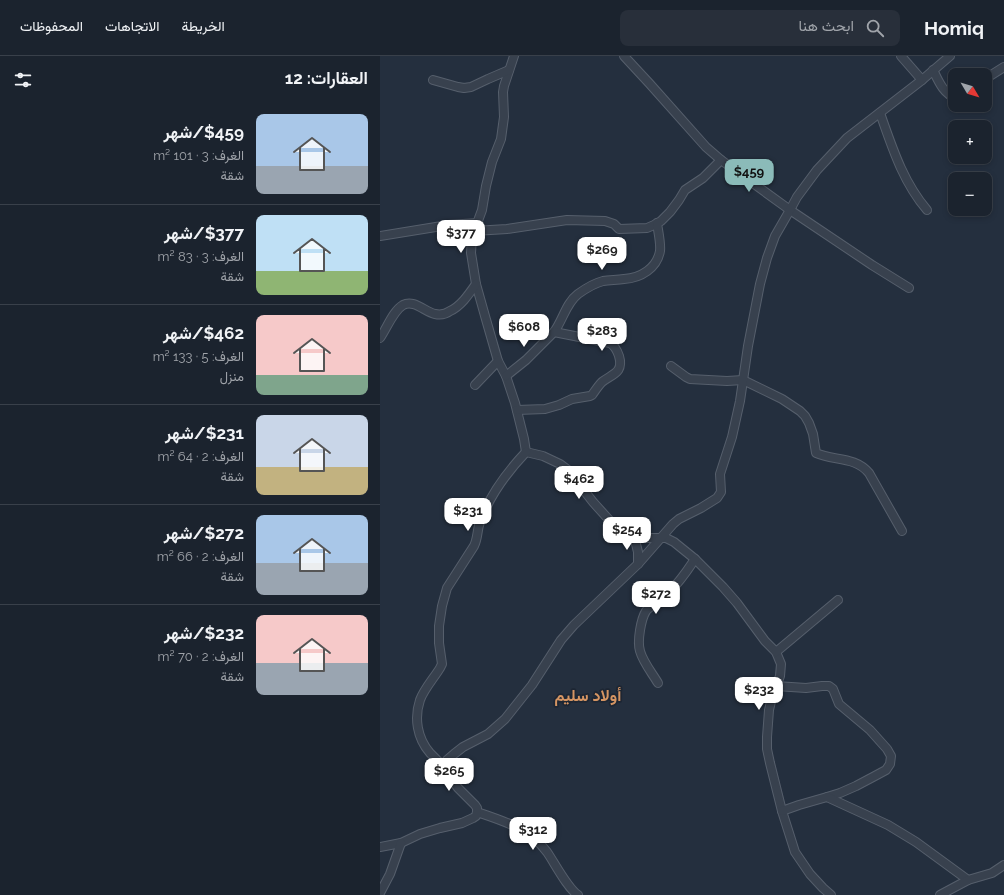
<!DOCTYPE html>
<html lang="ar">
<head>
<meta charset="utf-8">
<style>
	body { margin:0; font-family:Raleway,Vazirmatn,sans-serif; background:#282f3a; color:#f1f3f6; direction:rtl; height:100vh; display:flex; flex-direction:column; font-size:15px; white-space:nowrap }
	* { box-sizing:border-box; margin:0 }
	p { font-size:13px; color:#a0a4aa }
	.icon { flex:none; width:22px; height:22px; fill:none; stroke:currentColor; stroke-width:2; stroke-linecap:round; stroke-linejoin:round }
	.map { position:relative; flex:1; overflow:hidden; direction:ltr }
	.sheet { display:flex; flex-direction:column; background:#1b232e; width:380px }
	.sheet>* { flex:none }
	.needle { width:26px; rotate:128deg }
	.tools { position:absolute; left:568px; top:12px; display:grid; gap:8px }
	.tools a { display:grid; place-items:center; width:44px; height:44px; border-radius:8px; background:#1b232e; box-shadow:0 2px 6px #0003,0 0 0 1px #39404a; font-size:20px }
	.price { position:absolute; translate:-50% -34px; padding:0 9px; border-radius:8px; background:#fff; color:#222; font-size:13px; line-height:26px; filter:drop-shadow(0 1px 2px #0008) }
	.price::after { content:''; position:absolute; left:50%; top:24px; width:12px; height:9px; margin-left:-6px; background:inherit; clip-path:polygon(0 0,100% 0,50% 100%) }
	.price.current { background:#8bbbb9; color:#111 }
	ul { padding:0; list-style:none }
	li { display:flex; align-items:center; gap:12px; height:100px; padding:0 12px }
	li+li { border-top:1px solid #39404a }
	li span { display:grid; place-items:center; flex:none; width:112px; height:80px; border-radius:8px; color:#555 }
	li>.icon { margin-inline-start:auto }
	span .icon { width:48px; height:48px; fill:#fffc; stroke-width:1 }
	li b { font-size:17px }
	h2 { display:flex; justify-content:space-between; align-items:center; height:48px; padding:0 12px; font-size:17px }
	header { display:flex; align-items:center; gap:24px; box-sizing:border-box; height:56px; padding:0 20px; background:#1b232e; border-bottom:1px solid #39404a }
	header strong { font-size:19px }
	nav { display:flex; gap:22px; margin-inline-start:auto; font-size:14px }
	.search { width:280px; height:36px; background:#282f3a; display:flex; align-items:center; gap:10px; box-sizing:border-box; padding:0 14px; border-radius:8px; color:#a0a4aa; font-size:15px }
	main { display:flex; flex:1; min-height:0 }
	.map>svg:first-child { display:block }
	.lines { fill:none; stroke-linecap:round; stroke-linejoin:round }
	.minor-casing { stroke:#565f6c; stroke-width:10 }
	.minor { stroke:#38414e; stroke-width:8 }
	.labels { text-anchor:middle; stroke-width:3.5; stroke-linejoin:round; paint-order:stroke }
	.district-label { font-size:16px; font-weight:bold; fill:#d59563; stroke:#1d2633 }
</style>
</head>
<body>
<header>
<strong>Homiq</strong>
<div class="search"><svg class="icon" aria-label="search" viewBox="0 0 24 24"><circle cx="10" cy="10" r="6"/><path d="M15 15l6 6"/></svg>ابحث هنا</div>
<nav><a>الخريطة</a><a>الاتجاهات</a><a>المحفوظات</a></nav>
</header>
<main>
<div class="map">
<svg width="624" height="839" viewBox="0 0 624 839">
	<rect width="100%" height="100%" fill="#242f3e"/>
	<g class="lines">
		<defs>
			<g id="minor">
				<path d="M134,0l-10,30 -1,6 1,25 -3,22 -9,23 -6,24 -4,24 -10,27 -1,16 5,31 9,32 13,45 8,15 9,27 9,36 2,13"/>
				<path d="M244,0l25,27 57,64 15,13 69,50 82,55 37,23"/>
				<path d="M521,0l21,24"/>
				<path d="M553,14c5,10 11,25 22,27"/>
				<path d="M605,23l19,-12"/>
				<path d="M53,24l25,7 6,1 7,-1 17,-8 21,-9"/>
				<path d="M500,57c12,34 23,69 47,97"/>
				<path d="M94,175l33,-2 60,-9 38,1 9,3 5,5 28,-1 7,-3 7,-4 9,-9 9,-12 6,-10 18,-12 18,-18"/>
				<path d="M0,180l68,-11 30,-2"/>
				<path d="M0,282c7,-10 13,-27 23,-33 11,-6 22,7 32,9 5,1 11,0 15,-3 11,-5 19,-17 26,-27"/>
				<path d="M291,310l15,11 4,2 37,2 16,-1 39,19 18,12 5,5 4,7 4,11 3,19c17,8 39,3 53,20l33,58"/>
				<path d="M126,320l20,-16 28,-28c9,-12 12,-29 24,-38 7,-5 17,-11 25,-13 7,-1 14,-1 21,-2 17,-1 33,-11 36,-28 1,-8 -2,-20 -3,-28"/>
				<path d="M95,329l23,-24"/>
				<path d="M137,354l28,-1 14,-4 13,-6 18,-3 2,-1c3,-4 6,-9 10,-13 10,-8 22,-9 17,-26 -2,-6 -4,-10 -9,-13l-56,-11"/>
				<path d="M146,396l17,4 17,8 8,6 25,32 18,20 7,6 16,8 13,2h19l8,4 21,17 28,28 14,16 28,38 11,11 5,12 -1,12 -8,21 -3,13 -2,27v12l3,14 12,48 13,41 15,22 13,14 8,7"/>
				<path d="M254,480l4,16v12"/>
				<path d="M396,596l62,-52"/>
				<path d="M278,627c-6,-10 -15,-21 -18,-32 -3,-10 1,-32 6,-40 4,-5 10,-7 15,-11 3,-3 6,-6 9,-9 10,-9 17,-20 25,-32"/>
				<path d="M396,630l30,2 16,-2h7l4,3 6,15 31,26 17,19 4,7 -1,8 -4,6 -13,7 -17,9 -16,7 -13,4"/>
				<path d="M63,710l4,-6 7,-6 9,-7 25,-13 17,-15 27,-34 29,-45 13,-15 64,-61 35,-40 6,-5 22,-11 16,-10 4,-6 -1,-18 12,-37 8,-36 8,-55 12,-62 7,-26 8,-22 15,-26 7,-13 20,-27 30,-32 75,-58 28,-24"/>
				<path d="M402,755l17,-6 28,-8 61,28 28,17 52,38"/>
				<path d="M97,756c27,9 53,17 70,40 7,10 21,37 31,43"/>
				<path d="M0,791l21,-4 19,-9 20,-6 22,-5 11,-5 3,-2 1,-4v-4l-2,-3 -17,-17 -14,-19 -1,-3c-5,-5 -9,-9 -13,-13 -13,-15 -16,-35 -10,-53 4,-11 14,-22 20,-32l2,-4 -3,-21v-17l3,-20 5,-18 27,-42c4,-8 3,-16 6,-24 9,-25 28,-51 46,-70"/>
				<path d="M0,837l10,-19 11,-31"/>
				<path d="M560,839l28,-15 24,-7 12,-8"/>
			</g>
		</defs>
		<use href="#minor" class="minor-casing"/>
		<use href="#minor" class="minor"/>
	</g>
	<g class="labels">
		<g class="district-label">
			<text x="208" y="645">أولاد سليم</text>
		</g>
	</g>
</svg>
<div class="tools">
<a><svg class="needle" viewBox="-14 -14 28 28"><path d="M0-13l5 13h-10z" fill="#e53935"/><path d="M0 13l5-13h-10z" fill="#a0a4aa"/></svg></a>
<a>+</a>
<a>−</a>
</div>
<b class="price current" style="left:369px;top:137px">$459</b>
<b class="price" style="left:81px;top:198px">$377</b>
<b class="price" style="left:222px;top:215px">$269</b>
<b class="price" style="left:144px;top:292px">$608</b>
<b class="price" style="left:222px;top:296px">$283</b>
<b class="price" style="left:199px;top:444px">$462</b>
<b class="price" style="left:88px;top:476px">$231</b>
<b class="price" style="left:247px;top:495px">$254</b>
<b class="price" style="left:276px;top:559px">$272</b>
<b class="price" style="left:379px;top:655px">$232</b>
<b class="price" style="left:69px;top:736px">$265</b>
<b class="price" style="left:153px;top:795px">$312</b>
</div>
<section class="sheet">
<h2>العقارات: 12<svg class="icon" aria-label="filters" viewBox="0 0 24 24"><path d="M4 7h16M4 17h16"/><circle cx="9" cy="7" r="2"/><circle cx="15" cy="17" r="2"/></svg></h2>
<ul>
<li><span style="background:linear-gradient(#a9c7e8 65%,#9aa5b1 0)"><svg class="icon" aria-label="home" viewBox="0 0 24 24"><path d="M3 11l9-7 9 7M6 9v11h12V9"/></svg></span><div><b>$459/شهر</b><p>الغرف: 3 · 101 m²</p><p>شقة</p></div></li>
<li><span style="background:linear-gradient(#bfe0f5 70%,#8fb573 0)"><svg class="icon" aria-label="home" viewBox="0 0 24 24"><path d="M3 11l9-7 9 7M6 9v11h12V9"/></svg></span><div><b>$377/شهر</b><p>الغرف: 3 · 83 m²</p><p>شقة</p></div></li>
<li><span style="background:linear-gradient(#f6c9c9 75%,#7fa58c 0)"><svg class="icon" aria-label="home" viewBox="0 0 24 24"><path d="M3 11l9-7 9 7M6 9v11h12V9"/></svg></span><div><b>$462/شهر</b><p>الغرف: 5 · 133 m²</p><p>منزل</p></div></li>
<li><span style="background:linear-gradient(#c9d6e8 65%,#c2b280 0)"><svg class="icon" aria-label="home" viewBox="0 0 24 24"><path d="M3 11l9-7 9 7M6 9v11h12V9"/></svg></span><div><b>$231/شهر</b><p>الغرف: 2 · 64 m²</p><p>شقة</p></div></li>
<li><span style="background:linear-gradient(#a9c7e8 60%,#9aa5b1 0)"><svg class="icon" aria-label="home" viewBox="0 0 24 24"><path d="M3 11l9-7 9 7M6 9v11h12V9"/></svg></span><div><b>$272/شهر</b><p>الغرف: 2 · 66 m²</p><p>شقة</p></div></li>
<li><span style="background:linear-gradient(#f6c9c9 60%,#9aa5b1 0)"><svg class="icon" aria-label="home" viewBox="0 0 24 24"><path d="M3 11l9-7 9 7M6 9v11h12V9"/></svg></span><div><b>$232/شهر</b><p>الغرف: 2 · 70 m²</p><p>شقة</p></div></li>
</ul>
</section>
</main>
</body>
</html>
